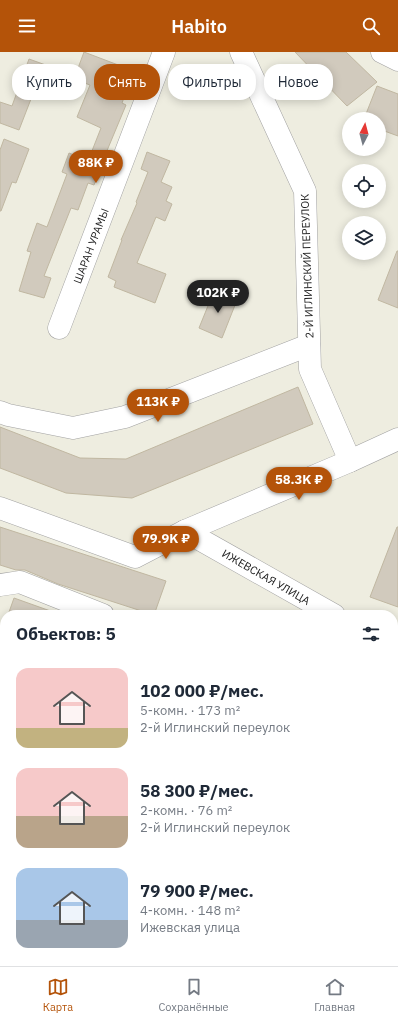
<!DOCTYPE html>
<html lang="ru">
<head>
<meta charset="utf-8">
<style>
	body { margin:0; font-family:"IBM Plex Sans",sans-serif; background:#f2f2f3; color:#1f2937; height:100vh; display:flex; flex-direction:column; font-size:15px; white-space:nowrap }
	* { box-sizing:border-box; margin:0 }
	p { font-size:13px; color:#747a83 }
	.icon { flex:none; width:22px; height:22px; fill:none; stroke:currentColor; stroke-width:2; stroke-linecap:round; stroke-linejoin:round }
	.map { position:relative; flex:1; overflow:hidden }
	.side { position:absolute; left:0px; top:558px; width:398px; height:356px; display:flex; flex-direction:column; background:#fff; border-radius:16px 16px 0 0; box-shadow:0 2px 10px #0003 }
	.side>* { flex:none }
	.banner { position:absolute; left:12px; top:12px; width:374px; height:36px; display:flex; gap:8px }
	.needle { width:26px; rotate:6deg }
	.fabs { position:absolute; left:342px; top:60px; display:grid; gap:8px }
	.fabs a { display:grid; place-items:center; width:44px; height:44px; border-radius:50%; background:#fff; box-shadow:0 2px 10px #0003; font-size:20px }
	.price { position:absolute; translate:-50% -34px; padding:0 9px; border-radius:14px; background:#b45309; color:#fff; font-size:13px; line-height:26px; filter:drop-shadow(0 1px 2px #0008) }
	.price::after { content:''; position:absolute; left:50%; top:24px; width:12px; height:9px; margin-left:-6px; background:inherit; clip-path:polygon(0 0,100% 0,50% 100%) }
	.price.selected { background:#222; color:#fff }
	ul { padding:0; list-style:none }
	li { display:flex; align-items:center; gap:12px; height:100px; padding:0 16px }
	li span { display:grid; place-items:center; flex:none; width:112px; height:80px; border-radius:12px; color:#555 }
	li>.icon { margin-inline-start:auto }
	span .icon { width:48px; height:48px; fill:#fffc; stroke-width:1 }
	li b { font-size:17px }
	h2 { display:flex; justify-content:space-between; align-items:center; height:48px; padding:0 16px; font-size:17px }
	.tag { padding:0 14px; border-radius:16px; background:#fff; box-shadow:0 2px 10px #0003; font-size:14px; line-height:36px }
	.tag.selected { background:#b45309; color:#fff }
	header { display:flex; justify-content:space-between; align-items:center; height:52px; padding:0 16px; background:#b45309; color:#fff; font-size:18px; font-weight:600 }
	.tab-bar { display:flex; justify-content:space-around; align-items:center; height:56px; border-top:1px solid #e0e1e3; background:#fff; font-size:11px; color:#747a83 }
	.tab-bar a { display:grid; justify-items:center; gap:2px }
	.tab-bar .selected { color:#b45309 }
	.map>svg:first-child { display:block }
	.building { fill:#d1cabd; stroke:#c0b7a1 }
	.lines { fill:none; stroke-linecap:round; stroke-linejoin:round }
	.minor-casing { stroke:#a2a2a2; stroke-width:23 }
	.minor { stroke:#fff; stroke-width:22 }
	.labels { text-anchor:middle; stroke-width:4; stroke-linejoin:round; paint-order:stroke }
	.street-label { font-size:11px; fill:#1b1b1b; stroke:#fff }
</style>
</head>
<body>
<header><svg class="icon" aria-label="menu" viewBox="0 0 24 24"><path d="M4 6h16M4 12h16M4 18h16"/></svg>Habito<svg class="icon" aria-label="search" viewBox="0 0 24 24"><circle cx="10" cy="10" r="6"/><path d="M15 15l6 6"/></svg></header>
<div class="map">
<svg width="398" height="914" viewBox="0 0 398 914">
	<rect width="100%" height="100%" fill="#eeede0"/>
	<g class="building">
		<path d="M84,0l50,19 -12,32 4,2 -20,48 -12,32 -6,-2 -10,27 -7,-2 -27,68 7,2 -7,20 -25,-7 12,-39 -4,-1 10,-28 10,4 20,-53 -5,-2 7,-19 19,8 13,-33 -24,-11 13,-32 -16,-6z"/>
		<path d="M295,0h51l31,30 -30,24z"/>
		<path d="M29,7l25,9 -8,22 -10,-4 -17,44 -19,-7v-21l12,4z"/>
		<path d="M377,34l21,8v42l-19,-7v-10h-15z"/>
		<path d="M4,87l25,10 -13,34 -4,-1 -11,29h-1v-61z"/>
		<path d="M147,100l23,9 -9,21 11,5 -6,14 6,3 -7,17 -9,-4 -19,46 29,11 -11,29 -41,-16 2,-6 -8,-4 14,-37h-1l16,-37 -1,-1 12,-30 -7,-3z"/>
		<path d="M397,199h1v57l-20,-8z"/>
		<path d="M214,239l23,9 -15,38 -23,-10z"/>
		<path d="M298,335l15,37 -181,74 -66,-5 -66,-25v-41l80,31 46,1z"/>
		<path d="M0,475l166,54 -12,34 -96,-31 -33,-14h-9l-16,-5z"/>
		<path d="M397,475h1v80l-28,-10z"/>
		<path d="M14,546l42,15 -1,2h-47z"/>
	</g>
	<g class="lines">
		<defs>
			<g id="minor">
				<path d="M241,0l64,139 5,178 40,92"/>
				<path d="M382,0l16,8"/>
				<path d="M59,276l105,-276"/>
				<path d="M0,360l8,3 65,13 52,-11 184,-72"/>
				<path d="M0,456l135,49 50,-26 149,84"/>
				<path d="M185,479l165,-70 48,-22"/>
				<path d="M0,533l20,-3 83,33"/>
				<path d="M0,623l5,2"/>
				<path d="M393,630l5,2"/>
				<path d="M0,664l5,-3"/>
				<path d="M0,795l5,1"/>
				<path d="M0,851l5,1"/>
				<path d="M201,909l12,5"/>
			</g>
		</defs>
		<use href="#minor" class="minor-casing"/>
		<use href="#minor" class="minor"/>
	</g>
	<g class="labels">
		<g class="street-label">
			<text transform="translate(91 194) rotate(-69)" y="4">ШАРАН УРАМЫ</text>
			<text transform="translate(307 214) rotate(-92)" y="4">2-Й ИГЛИНСКИЙ ПЕРЕУЛОК</text>
			<text transform="translate(266 525) rotate(30)" y="4">ИЖЕВСКАЯ УЛИЦА</text>
		</g>
	</g>
</svg>
<div class="fabs">
<a><svg class="needle" viewBox="-14 -14 28 28"><path d="M0-13l5 13h-10z" fill="#e53935"/><path d="M0 13l5-13h-10z" fill="#747a83"/></svg></a>
<a><svg class="icon" aria-label="locate" viewBox="0 0 24 24"><circle cx="12" cy="12" r="6"/><path d="M12 2v4M12 18v4M2 12h4M18 12h4"/></svg></a>
<a><svg class="icon" aria-label="layers" viewBox="0 0 24 24"><path d="M12 4l9 5-9 5-9-5zM3 14l9 5 9-5"/></svg></a>
</div>
<b class="price" style="left:96px;top:132px">88K ₽</b>
<b class="price selected" style="left:218px;top:262px">102K ₽</b>
<b class="price" style="left:158px;top:371px">113K ₽</b>
<b class="price" style="left:299px;top:449px">58.3K ₽</b>
<b class="price" style="left:166px;top:508px">79.9K ₽</b>
<div class="banner">
<a class="tag">Купить</a>
<a class="tag selected">Снять</a>
<a class="tag">Фильтры</a>
<a class="tag">Новое</a>
</div>
<section class="side">
<h2>Объектов: 5<svg class="icon" aria-label="filters" viewBox="0 0 24 24"><path d="M4 7h16M4 17h16"/><circle cx="9" cy="7" r="2"/><circle cx="15" cy="17" r="2"/></svg></h2>
<ul>
<li><span style="background:linear-gradient(#f6c9c9 75%,#c2b280 0)"><svg class="icon" aria-label="home" viewBox="0 0 24 24"><path d="M3 11l9-7 9 7M6 9v11h12V9"/></svg></span><div><b>102 000 ₽/мес.</b><p>5-комн. · 173 m²</p><p>2-й Иглинский переулок</p></div></li>
<li><span style="background:linear-gradient(#f6c9c9 60%,#b9a48a 0)"><svg class="icon" aria-label="home" viewBox="0 0 24 24"><path d="M3 11l9-7 9 7M6 9v11h12V9"/></svg></span><div><b>58 300 ₽/мес.</b><p>2-комн. · 76 m²</p><p>2-й Иглинский переулок</p></div></li>
<li><span style="background:linear-gradient(#a9c7e8 65%,#9aa5b1 0)"><svg class="icon" aria-label="home" viewBox="0 0 24 24"><path d="M3 11l9-7 9 7M6 9v11h12V9"/></svg></span><div><b>79 900 ₽/мес.</b><p>4-комн. · 148 m²</p><p>Ижевская улица</p></div></li>
</ul>
</section>
</div>
<nav class="tab-bar">
<a class="selected"><svg class="icon" aria-label="map" viewBox="0 0 24 24"><path d="M3 6l6-2 6 2 6-2v14l-6 2-6-2-6 2zM9 4v14M15 6v14"/></svg>Карта</a>
<a><svg class="icon" aria-label="saved" viewBox="0 0 24 24"><path d="M7 4h10v16l-5-4-5 4z"/></svg>Сохранённые</a>
<a><svg class="icon" aria-label="home" viewBox="0 0 24 24"><path d="M3 11l9-7 9 7M6 9v11h12V9"/></svg>Главная</a>
</nav>
</body>
</html>
